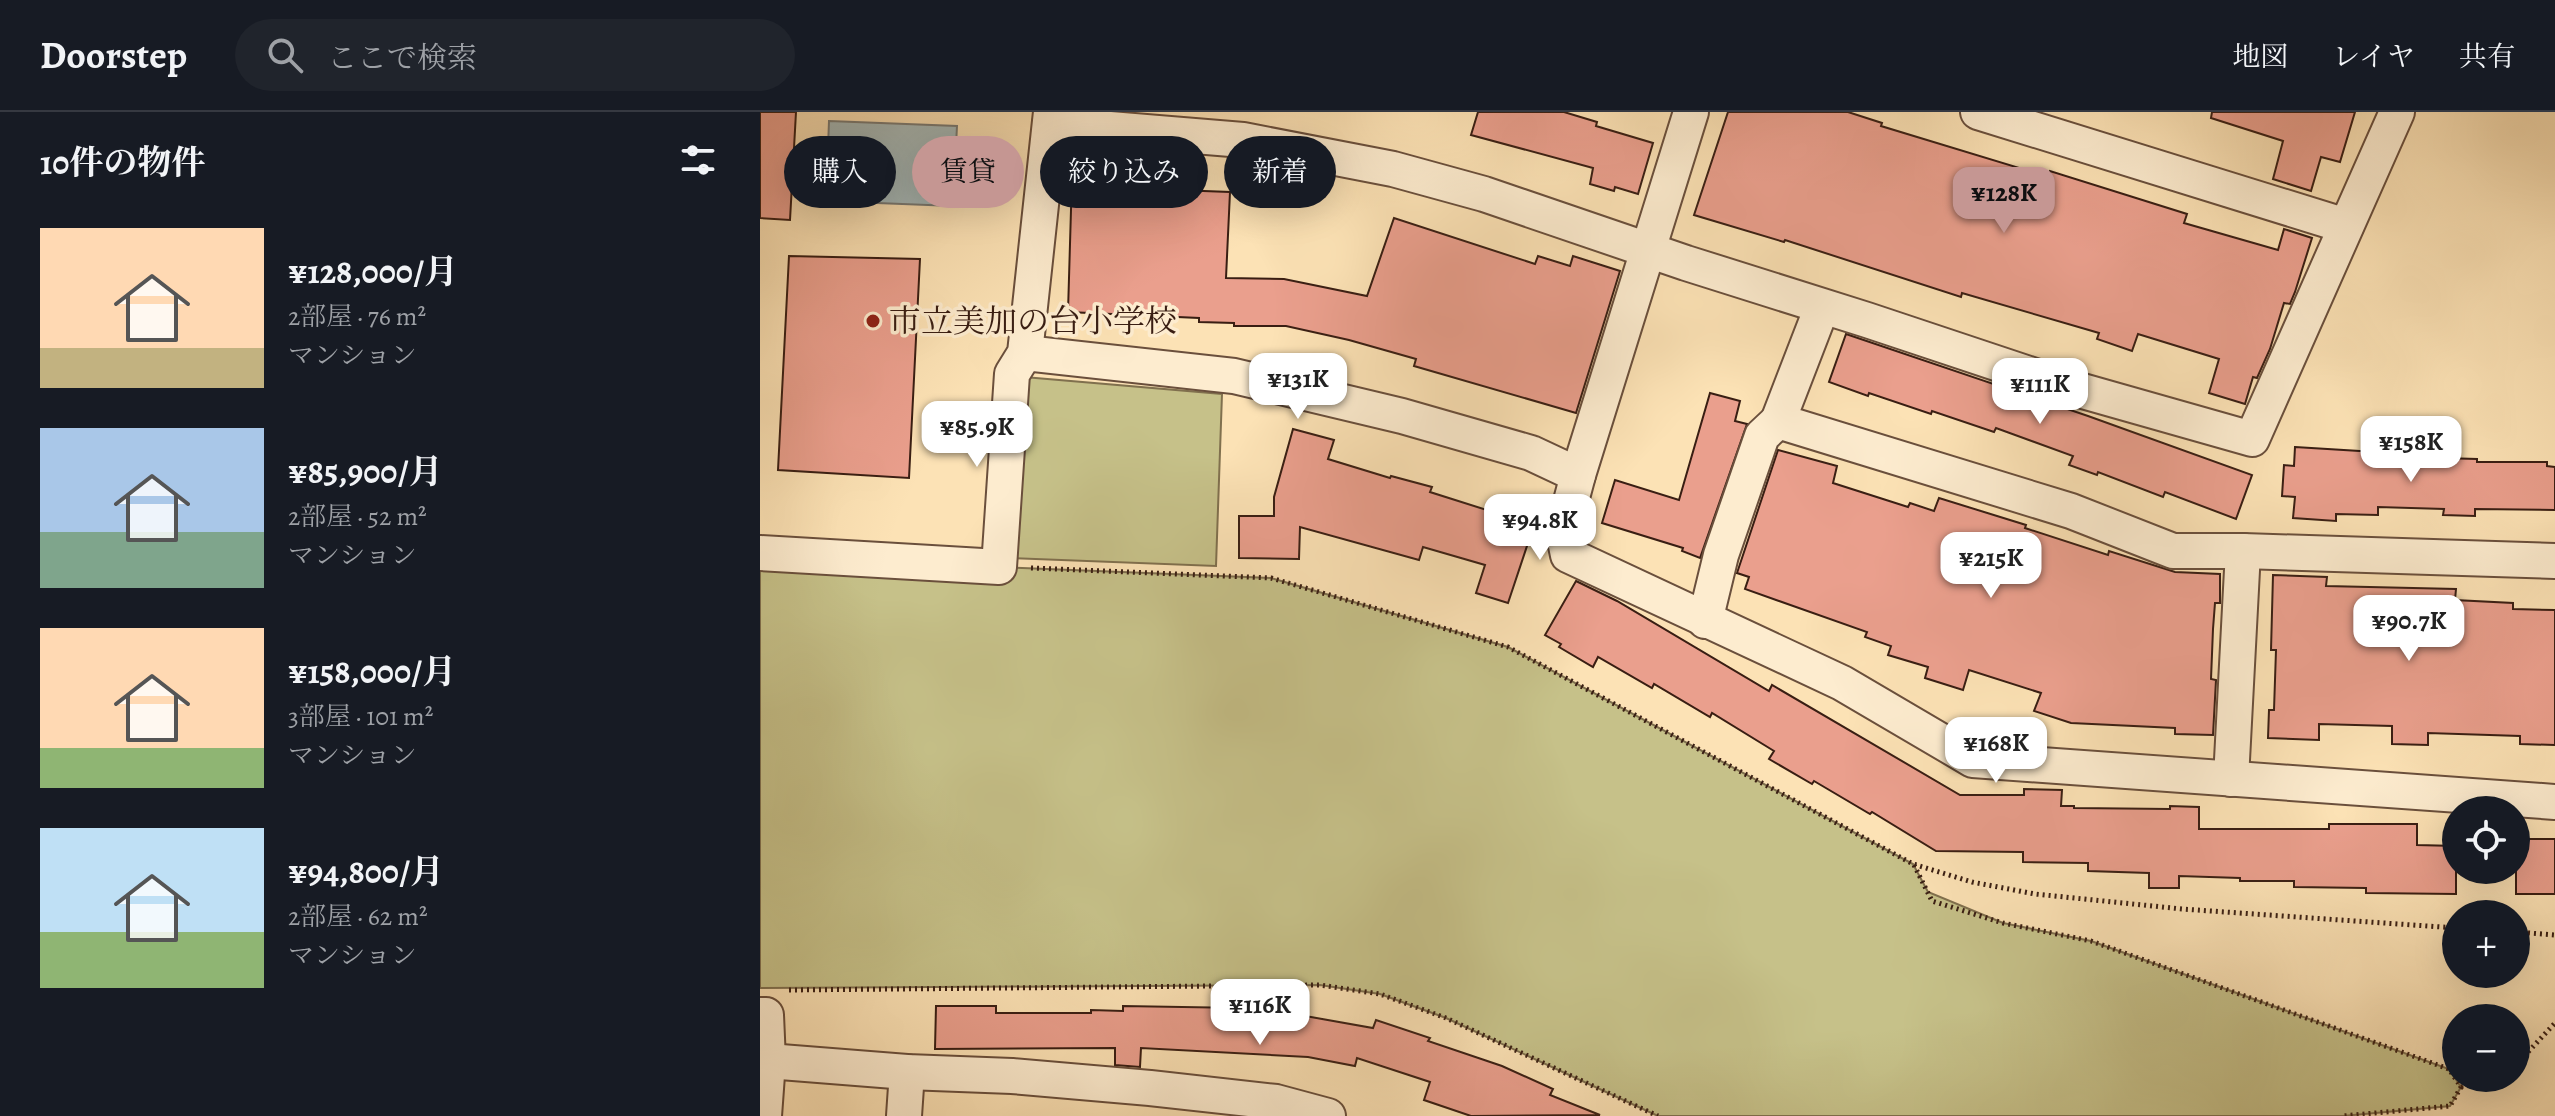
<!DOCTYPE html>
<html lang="ja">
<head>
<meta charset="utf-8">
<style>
	body { margin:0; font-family:Alegreya,"Noto Serif JP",serif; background:#20242c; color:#f1f3f6; height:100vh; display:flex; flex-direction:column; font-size:30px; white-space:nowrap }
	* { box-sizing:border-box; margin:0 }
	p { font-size:26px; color:#9ea1a6 }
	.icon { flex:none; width:44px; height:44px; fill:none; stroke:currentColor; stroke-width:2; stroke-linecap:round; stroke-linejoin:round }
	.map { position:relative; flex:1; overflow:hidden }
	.panel { display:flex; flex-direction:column; background:#171b24; width:760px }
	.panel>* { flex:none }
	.banner { position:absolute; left:24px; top:24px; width:760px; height:72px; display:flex; gap:16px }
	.controls { position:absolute; left:1682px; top:684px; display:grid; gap:16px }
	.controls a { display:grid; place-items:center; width:88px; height:88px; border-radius:50%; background:#171b24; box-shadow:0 8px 32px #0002; font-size:40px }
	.price { position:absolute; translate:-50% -68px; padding:0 18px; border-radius:16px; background:#fff; color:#222; font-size:26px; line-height:52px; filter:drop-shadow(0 2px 4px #0008) }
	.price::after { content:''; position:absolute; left:50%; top:48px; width:24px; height:18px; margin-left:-12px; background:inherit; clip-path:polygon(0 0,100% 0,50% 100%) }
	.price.on { background:#c59692; color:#111 }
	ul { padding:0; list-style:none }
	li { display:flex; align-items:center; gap:24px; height:200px; padding:0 40px }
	li span { display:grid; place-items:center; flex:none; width:224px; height:160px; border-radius:0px; color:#555 }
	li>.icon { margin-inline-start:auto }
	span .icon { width:96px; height:96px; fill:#fffc; stroke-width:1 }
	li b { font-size:34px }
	h2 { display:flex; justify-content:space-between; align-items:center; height:96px; padding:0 40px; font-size:34px }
	.pill { padding:0 28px; border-radius:36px; background:#171b24; box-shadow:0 8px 32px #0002; font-size:28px; line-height:72px }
	.pill.on { background:#c59692; color:#111 }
	header { display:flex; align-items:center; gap:48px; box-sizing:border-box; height:112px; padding:0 40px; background:#171b24; border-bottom:2px solid #363941 }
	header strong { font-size:38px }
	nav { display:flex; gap:44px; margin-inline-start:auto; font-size:28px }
	.search { width:560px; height:72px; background:#20242c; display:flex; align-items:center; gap:20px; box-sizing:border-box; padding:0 28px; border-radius:44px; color:#9ea1a6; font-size:30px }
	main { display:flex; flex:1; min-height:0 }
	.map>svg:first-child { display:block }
	.green { fill:#c6c189; stroke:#80704e; stroke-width:2 }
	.water { fill:#a6baba; stroke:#7a7c77; stroke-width:2 }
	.building { fill:#ea9f8d; stroke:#391e13; stroke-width:2 }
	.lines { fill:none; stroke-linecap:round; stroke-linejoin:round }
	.minor-casing { stroke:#6a4f3c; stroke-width:38 }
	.path { stroke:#391e13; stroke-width:5; stroke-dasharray:2 4; stroke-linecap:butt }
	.minor { stroke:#fdeccf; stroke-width:34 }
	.poi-dot { fill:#8f2418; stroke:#fdeccf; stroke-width:3 }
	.labels { text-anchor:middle; stroke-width:7; stroke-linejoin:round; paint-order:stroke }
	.poi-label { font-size:32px; fill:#391e13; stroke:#fdeccf; text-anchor:start }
</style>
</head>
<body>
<header>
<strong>Doorstep</strong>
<div class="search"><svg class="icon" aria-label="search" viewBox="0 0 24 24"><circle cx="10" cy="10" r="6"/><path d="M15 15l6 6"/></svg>ここで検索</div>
<nav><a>地図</a><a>レイヤ</a><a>共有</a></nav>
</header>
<main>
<section class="panel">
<h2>10件の物件<svg class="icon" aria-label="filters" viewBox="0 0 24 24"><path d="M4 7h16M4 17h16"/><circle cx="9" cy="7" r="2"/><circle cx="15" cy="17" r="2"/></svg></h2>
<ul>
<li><span style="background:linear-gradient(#ffd9b3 75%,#c2b280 0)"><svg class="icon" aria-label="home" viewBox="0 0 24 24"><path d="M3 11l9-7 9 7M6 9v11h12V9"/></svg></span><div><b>¥128,000/月</b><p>2部屋 · 76 m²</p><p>マンション</p></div></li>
<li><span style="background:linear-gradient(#a9c7e8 65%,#7fa58c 0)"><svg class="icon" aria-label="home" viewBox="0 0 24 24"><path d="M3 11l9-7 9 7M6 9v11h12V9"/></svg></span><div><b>¥85,900/月</b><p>2部屋 · 52 m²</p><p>マンション</p></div></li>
<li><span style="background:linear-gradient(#ffd9b3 75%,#8fb573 0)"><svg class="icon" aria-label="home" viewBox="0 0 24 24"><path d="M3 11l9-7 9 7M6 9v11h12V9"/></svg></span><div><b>¥158,000/月</b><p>3部屋 · 101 m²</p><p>マンション</p></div></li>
<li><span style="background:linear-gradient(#bfe0f5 65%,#8fb573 0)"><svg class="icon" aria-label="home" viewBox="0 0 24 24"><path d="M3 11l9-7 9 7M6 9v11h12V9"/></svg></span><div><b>¥94,800/月</b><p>2部屋 · 62 m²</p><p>マンション</p></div></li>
</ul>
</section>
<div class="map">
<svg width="1795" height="1004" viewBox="0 0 1795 1004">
	<rect width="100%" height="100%" fill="#fce2b5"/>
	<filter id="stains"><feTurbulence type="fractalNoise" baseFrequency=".0025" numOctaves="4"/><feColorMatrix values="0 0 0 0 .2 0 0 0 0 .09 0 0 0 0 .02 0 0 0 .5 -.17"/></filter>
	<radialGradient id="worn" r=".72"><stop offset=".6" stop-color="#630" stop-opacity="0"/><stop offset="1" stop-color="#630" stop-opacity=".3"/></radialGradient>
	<g class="green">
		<path d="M264,265l198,17 -6,172 -207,-8z"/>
		<path d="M0,441l239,14 272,11 237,69 405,217 15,28 75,31 88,18 358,128 12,18 -11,19 -107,10h-685l-212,-98 -66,-24 -60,-9 -560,3z"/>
	</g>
	<path class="water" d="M69,9l128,5 -4,80 -127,-5z"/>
	<g class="building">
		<path d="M0,0h36l-6,108 -30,-2z"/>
		<path d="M718,0h86l33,10 -1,4 57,17 -15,51 -23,-7 -1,4 -24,-7 3,-16 -122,-33z"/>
		<path d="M968,0h120l34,11 -1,3 168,51 1,-6 137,43 -3,9 94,27 6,-21 28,9 -17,54 -5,12 -6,-1 -14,46 -13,29 -4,-1 -8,27 -36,-11 10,-34 -81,-25 -6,17 -35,-12 2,-6 -137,-40 -1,4 -176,-57 -1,2 -90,-27z"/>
		<path d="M1452,0h143l-15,50 -19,-5 -10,34 -38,-12 10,-38 -72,-23z"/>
		<path d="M329,57l28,1v9l60,3v8l53,2 -4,86 58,1 83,17 27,-78 141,46 3,-8 32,10 3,-10 47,15 -44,142 -162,-47 2,-7 -67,-19 -63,-14h-52v-3l-35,-1v-4l-131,-6 4,-136 16,1z"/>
		<path d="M29,144l131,3 -11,219 -131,-8z"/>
		<path d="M1086,222l242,82 164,59 -16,44 -71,-27 -2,5 -65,-25 -1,3 -28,-10 4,-9 -77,-28 -2,4 -62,-21 -1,3 -62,-21 -1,3 -39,-14z"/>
		<path d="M950,281l30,8 -5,20 12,3 -47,134 -18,-7 1,-3 -81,-25 13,-43 64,20z"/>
		<path d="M533,317l41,11 -6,19 62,19 1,-2 41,11 -2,5 104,33 -26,78 -32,-10 9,-28 -62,-18 -4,13 -119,-33 -1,32 -60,-1v-42h35v-19z"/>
		<path d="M1535,335l113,7v3l69,2v3h70v4l8,1v43l-80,-1v7l-32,-1 1,-6 -66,-2v8l-42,-1v7l-43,-3 2,-21 -13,-1 2,-31 10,1z"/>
		<path d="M1018,338l59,16 -4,17 75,24 2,-4 24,8 5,-13 87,27 -1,3 83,27 1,-4 66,21 45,2v29h-5l-2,26 -2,50 5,1 -3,55 -38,-1v-6l-104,-5 -37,-12 7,-18 -72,-23 -6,20 -38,-12 3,-11 -40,-12 3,-9 -26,-9 2,-5 -122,-43 4,-12 -12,-4z"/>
		<path d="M1513,463l54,2 -1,9 130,3 -1,11 58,3v6l42,1v135l-35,-1v-8l-92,-3v12l-36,-1v-18l-73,-2v16l-51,-2 1,-28h5l2,-60h-5z"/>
		<path d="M816,469l41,20 152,90 3,-6 188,110h64v-6l38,1 -1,16h13v2l96,1v-3l29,1v22h130v-5h88v21l39,1v48l-90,-1v-5l-72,-1v-6h-54v-3l-61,-2v12h-30v-15l-61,-2v-8l-65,-1v-10l-87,-1 -64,-39 -2,2 -56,-33 -2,3 -43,-25 5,-8 -62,-38 -2,4 -56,-33 -2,4 -54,-31 -5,10 -34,-20 2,-3 -16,-9z"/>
		<rect x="1756" y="727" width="39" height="55"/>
		<path d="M176,894h60v7h95v-3l32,1v-5l171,3v5l79,14 3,-8 54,18 -2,3 74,25 51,23 -3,6 50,20 -129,1 -47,-16 6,-18 -73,-24 -2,8 -47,-9 -167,-9 -1,19 -25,-2v-17l-180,1z"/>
	</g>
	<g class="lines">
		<defs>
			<g id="minor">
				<path d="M931,0l-113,363 -15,56 5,24 274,128 131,77 582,42"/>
				<path d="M1218,0l368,114"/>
				<path d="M290,12l193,16 150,29 91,25 202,69 181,57 198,66 187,53 145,-327"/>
				<path d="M1062,195l-44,114 293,90 102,40h70l312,10"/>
				<path d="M265,241l209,23 168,40 129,37 47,22"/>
				<path d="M0,441l239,14 13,-193 13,-21 26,-241"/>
				<path d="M945,509l16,-66 41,-119 16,-15"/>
				<path d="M1471,667l12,-228"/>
				<path d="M0,903h6l2,46 -4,55"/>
				<path d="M8,949l139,11 105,4 138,12 126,14 52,14"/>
				<path d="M144,1004l3,-44"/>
			</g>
		</defs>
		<use href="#minor" class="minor-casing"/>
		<g class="path">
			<path d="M271,456l240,10 237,69 405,217 59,18 63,12 147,15 274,19"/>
			<path d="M1154,753l18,36 71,22 88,18 358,128 12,18 -11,19 -107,10"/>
			<path d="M1756,820l39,3"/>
			<path d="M29,878l531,-5 60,9 66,24 212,98"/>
			<path d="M1756,953l39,-42"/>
			<path d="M1701,975l43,-9"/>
		</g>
		<use href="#minor" class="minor"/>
	</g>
	<circle class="poi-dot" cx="113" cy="209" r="8"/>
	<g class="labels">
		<g class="poi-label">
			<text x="129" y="220">市立美加の台小学校</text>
		</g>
	</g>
	<rect width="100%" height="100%" filter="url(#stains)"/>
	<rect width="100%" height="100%" fill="url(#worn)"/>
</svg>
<div class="controls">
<a><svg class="icon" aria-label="locate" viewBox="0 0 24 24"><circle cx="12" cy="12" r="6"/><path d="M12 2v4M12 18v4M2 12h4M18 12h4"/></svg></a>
<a>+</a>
<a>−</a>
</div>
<b class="price on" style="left:1244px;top:123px">¥128K</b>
<b class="price" style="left:538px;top:309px">¥131K</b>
<b class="price" style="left:1280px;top:314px">¥111K</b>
<b class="price" style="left:217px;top:357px">¥85.9K</b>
<b class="price" style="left:1651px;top:372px">¥158K</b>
<b class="price" style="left:780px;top:450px">¥94.8K</b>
<b class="price" style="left:1231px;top:488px">¥215K</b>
<b class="price" style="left:1649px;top:551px">¥90.7K</b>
<b class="price" style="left:1236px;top:673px">¥168K</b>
<b class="price" style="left:500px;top:935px">¥116K</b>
<div class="banner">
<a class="pill">購入</a>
<a class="pill on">賃貸</a>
<a class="pill">絞り込み</a>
<a class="pill">新着</a>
</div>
</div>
</main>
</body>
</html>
